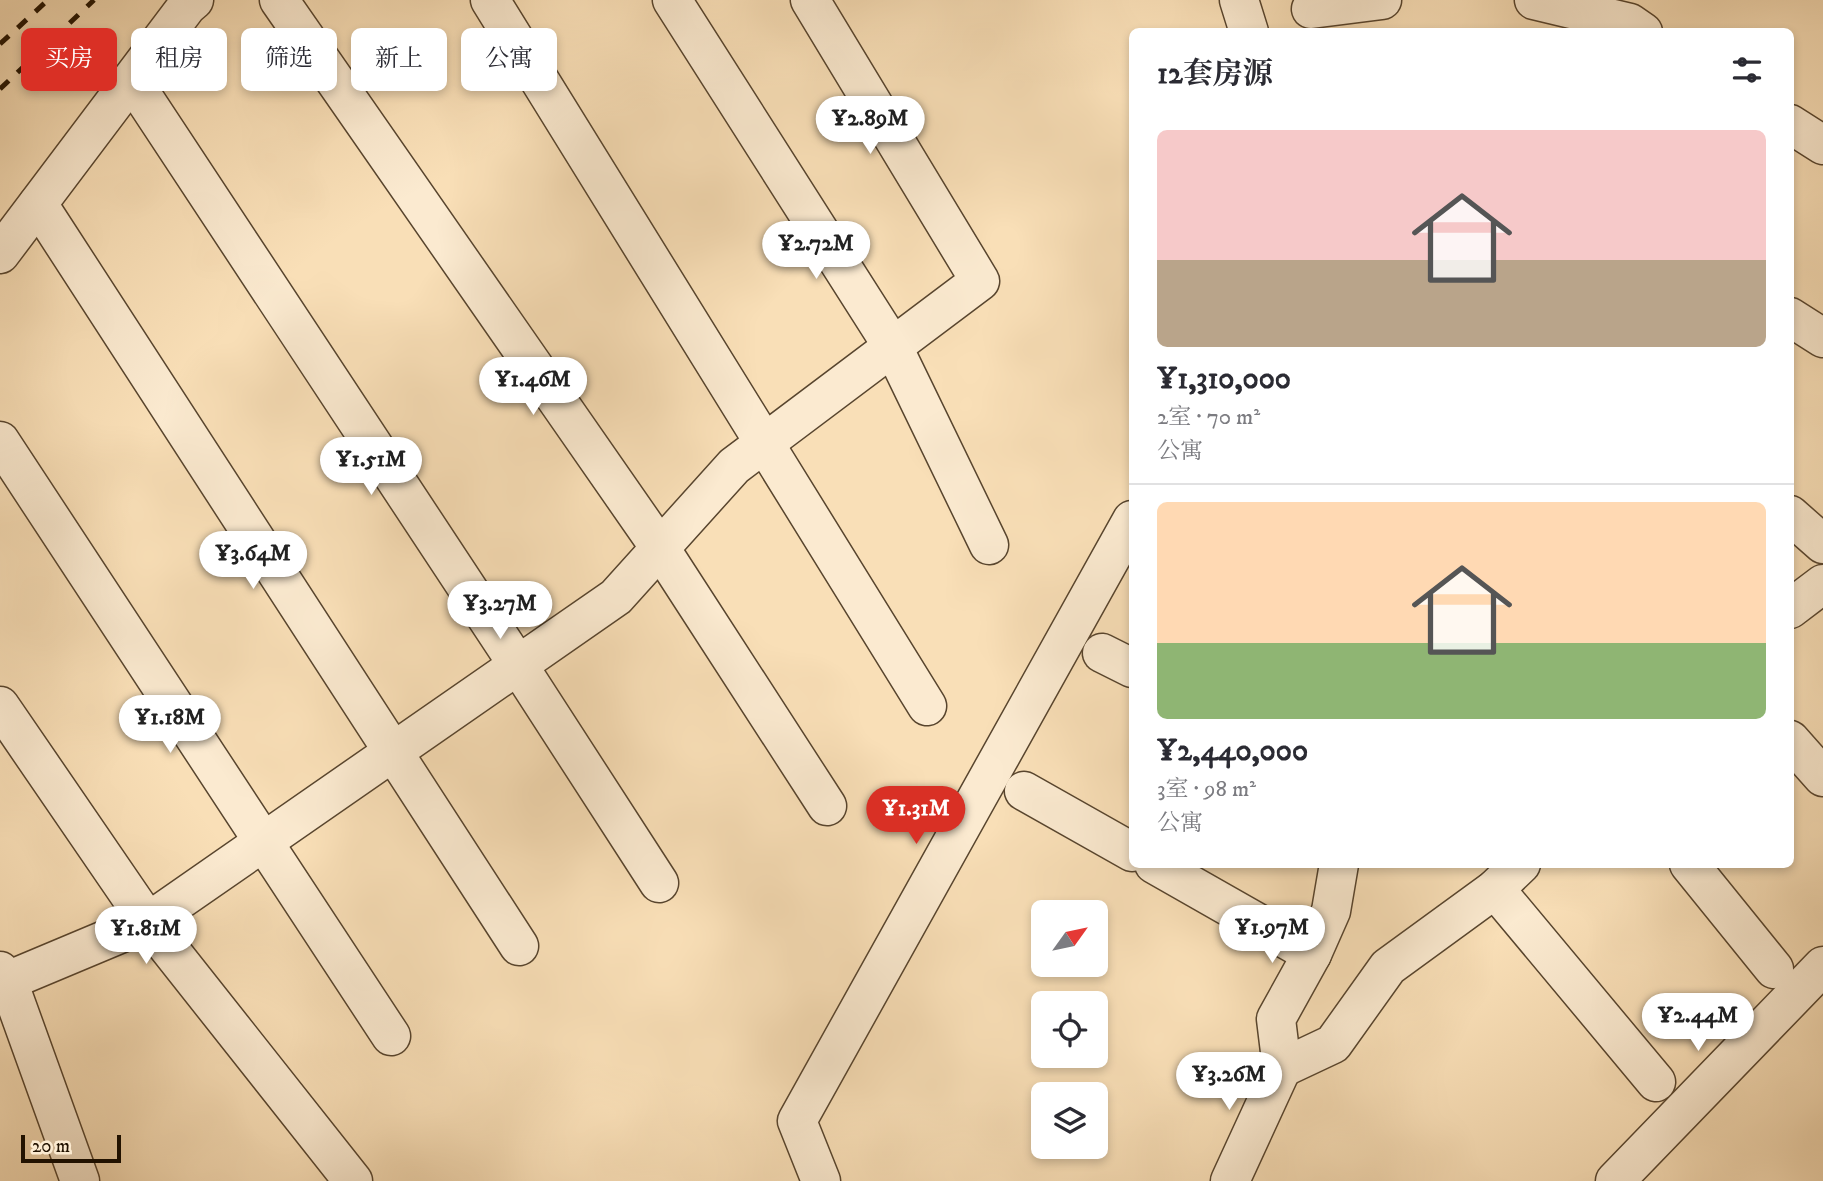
<!DOCTYPE html>
<html lang="zh">
<head>
<meta charset="utf-8">
<style>
	body { margin:0; font-family:"IM FELL DW Pica","Noto Serif SC",serif; background:#f2f2f3; color:#2b2b33; height:100vh; display:flex; flex-direction:column; font-size:26px; white-space:nowrap }
	* { box-sizing:border-box; margin:0 }
	p { font-size:23px; color:#7c7c81 }
	.icon { flex:none; width:38px; height:38px; fill:none; stroke:currentColor; stroke-width:2; stroke-linecap:round; stroke-linejoin:round }
	.map { position:relative; flex:1; overflow:hidden }
	.details { position:absolute; left:1129px; top:28px; width:665px; height:840px; display:flex; flex-direction:column; background:#fff; border-radius:10px; box-shadow:0 4px 10px #0003 }
	.details>* { flex:none }
	.hud { position:absolute; left:21px; top:28px; width:665px; height:63px; display:flex; gap:14px }
	.needle { width:46px; rotate:57deg }
	.buttons { position:absolute; left:1031px; top:900px; display:grid; gap:14px }
	.buttons a { display:grid; place-items:center; width:77px; height:77px; border-radius:10px; background:#fff; box-shadow:0 4px 10px #0003; font-size:35px }
	.scale { position:absolute; left:21px; bottom:18px; width:100px; box-sizing:border-box; padding-left:7px; border:4px solid #221200; border-top:0; font-size:19px; line-height:24px; white-space:nowrap; color:#221200; -webkit-text-stroke:5px #fbead0; paint-order:stroke }
	.price { position:absolute; translate:-50% -60px; padding:0 16px; border-radius:24px; background:#fff; color:#222; font-size:23px; line-height:46px; filter:drop-shadow(0 2px 4px #0008) }
	.price::after { content:''; position:absolute; left:50%; top:42px; width:21px; height:16px; margin-left:-10px; background:inherit; clip-path:polygon(0 0,100% 0,50% 100%) }
	.price.selected { background:#d93025; color:#fff }
	ul { padding:0; list-style:none }
	li { display:grid; align-content:center; gap:14px; height:371px; padding:0 28px }
	li+li { border-top:2px solid #e1e1e2 }
	li span { display:grid; place-items:center; height:217px; border-radius:10px; color:#555 }
	li>.icon { margin-inline-start:auto }
	span .icon { width:126px; height:126px; fill:#fffc; stroke-width:1 }
	li b { font-size:30px }
	h2 { display:flex; justify-content:space-between; align-items:center; height:84px; padding:0 28px; font-size:30px }
	.pill { padding:0 24px; border-radius:10px; background:#fff; box-shadow:0 4px 10px #0003; font-size:24px; line-height:63px }
	.pill.selected { background:#d93025; color:#fff }
	.map>svg:first-child { display:block }
	.lines { fill:none; stroke-linecap:round; stroke-linejoin:round }
	.minor-casing { stroke:#58452e; stroke-width:41 }
	.minor { stroke:#fbead0; stroke-width:38 }
	.rail { stroke:#221200; stroke-width:5; stroke-dasharray:12 12; stroke-linecap:butt }
</style>
</head>
<body>
<div class="map">
<svg width="1823" height="1181" viewBox="0 0 1823 1181">
	<rect width="100%" height="100%" fill="#f9dfb7"/>
	<filter id="stains"><feTurbulence type="fractalNoise" baseFrequency=".00286" numOctaves="4"/><feColorMatrix values="0 0 0 0 .2 0 0 0 0 .09 0 0 0 0 .02 0 0 0 .5 -.17"/></filter>
	<radialGradient id="worn" r=".72"><stop offset=".6" stop-color="#630" stop-opacity="0"/><stop offset="1" stop-color="#630" stop-opacity=".3"/></radialGradient>
	<g class="lines">
		<defs>
			<g id="minor">
				<path d="M279,0l381,548 167,258"/>
				<path d="M490,0l437,706"/>
				<path d="M672,0l221,347 96,198"/>
				<path d="M1239,0l10,32"/>
				<path d="M1534,0l96,23 13,9"/>
				<path d="M1311,9l71,-9"/>
				<path d="M132,80l386,585 141,218"/>
				<path d="M1790,124l33,21"/>
				<path d="M38,204l481,742"/>
				<path d="M0,254l187,-248 7,-6"/>
				<path d="M1790,317l33,21"/>
				<path d="M0,441l391,595"/>
				<path d="M1790,515l33,29"/>
				<path d="M1790,609l33,-25"/>
				<path d="M1102,653l30,15"/>
				<path d="M0,706l148,216 205,259"/>
				<path d="M1790,740l33,37"/>
				<path d="M1024,791l108,61"/>
				<path d="M1154,864l158,90"/>
				<path d="M1689,864l85,105"/>
				<path d="M1495,889l161,193"/>
				<path d="M0,971l9,13 71,197"/>
				<path d="M0,984l148,-62 468,-325 118,-131 246,-185 -170,-281"/>
				<path d="M1282,1068l51,-24 55,-77 107,-78 26,-25"/>
				<path d="M821,1181l-24,-60 335,-601"/>
				<path d="M1230,1181l52,-113 -6,-49 36,-65 19,-43 8,-47"/>
				<path d="M1615,1181l208,-215"/>
			</g>
		</defs>
		<use href="#minor" class="minor-casing"/>
		<use href="#minor" class="minor"/>
		<g class="rail">
			<path d="M0,44l48,-44"/>
			<path d="M0,89l94,-89"/>
		</g>
	</g>
	<rect width="100%" height="100%" filter="url(#stains)"/>
	<rect width="100%" height="100%" fill="url(#worn)"/>
</svg>
<div class="buttons">
<a><svg class="needle" viewBox="-14 -14 28 28"><path d="M0-13l5 13h-10z" fill="#e53935"/><path d="M0 13l5-13h-10z" fill="#7c7c81"/></svg></a>
<a><svg class="icon" aria-label="locate" viewBox="0 0 24 24"><circle cx="12" cy="12" r="6"/><path d="M12 2v4M12 18v4M2 12h4M18 12h4"/></svg></a>
<a><svg class="icon" aria-label="layers" viewBox="0 0 24 24"><path d="M12 4l9 5-9 5-9-5zM3 14l9 5 9-5"/></svg></a>
</div>
<div class="scale">20 m</div>
<b class="price" style="left:870px;top:156px">¥2.89M</b>
<b class="price" style="left:816px;top:281px">¥2.72M</b>
<b class="price" style="left:533px;top:417px">¥1.46M</b>
<b class="price" style="left:371px;top:497px">¥1.51M</b>
<b class="price" style="left:253px;top:591px">¥3.64M</b>
<b class="price" style="left:500px;top:641px">¥3.27M</b>
<b class="price" style="left:170px;top:755px">¥1.18M</b>
<b class="price selected" style="left:916px;top:846px">¥1.31M</b>
<b class="price" style="left:1272px;top:965px">¥1.97M</b>
<b class="price" style="left:146px;top:966px">¥1.81M</b>
<b class="price" style="left:1698px;top:1053px">¥2.44M</b>
<b class="price" style="left:1229px;top:1112px">¥3.26M</b>
<div class="hud">
<a class="pill selected">买房</a>
<a class="pill">租房</a>
<a class="pill">筛选</a>
<a class="pill">新上</a>
<a class="pill">公寓</a>
</div>
<section class="details">
<h2>12套房源<svg class="icon" aria-label="filters" viewBox="0 0 24 24"><path d="M4 7h16M4 17h16"/><circle cx="9" cy="7" r="2"/><circle cx="15" cy="17" r="2"/></svg></h2>
<ul>
<li><span style="background:linear-gradient(#f6c9c9 60%,#b9a48a 0)"><svg class="icon" aria-label="home" viewBox="0 0 24 24"><path d="M3 11l9-7 9 7M6 9v11h12V9"/></svg></span><div><b>¥1,310,000</b><p>2室 · 70 m²</p><p>公寓</p></div></li>
<li><span style="background:linear-gradient(#ffd9b3 65%,#8fb573 0)"><svg class="icon" aria-label="home" viewBox="0 0 24 24"><path d="M3 11l9-7 9 7M6 9v11h12V9"/></svg></span><div><b>¥2,440,000</b><p>3室 · 98 m²</p><p>公寓</p></div></li>
</ul>
</section>
</div>
</body>
</html>
